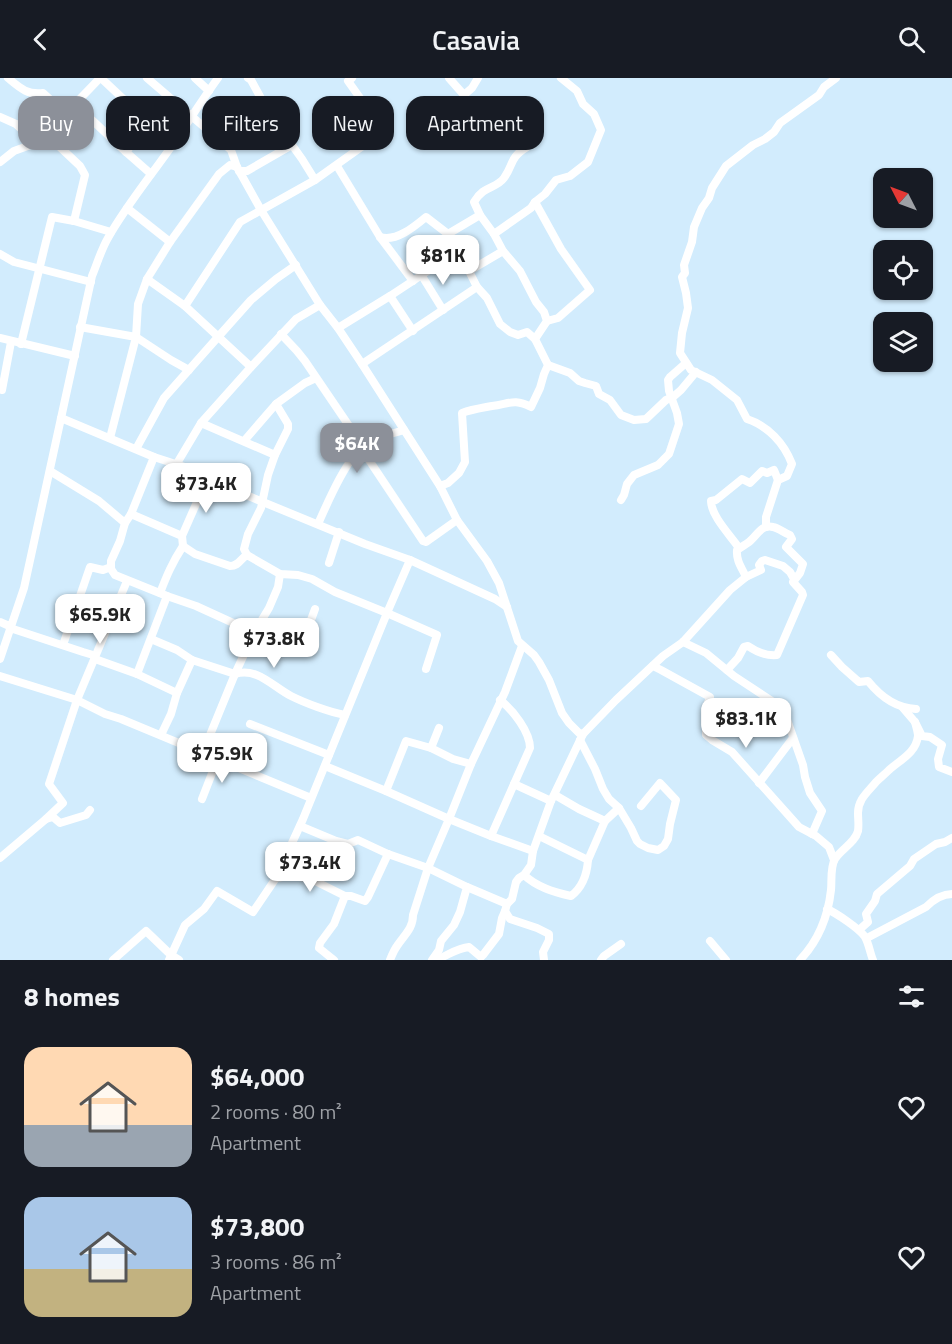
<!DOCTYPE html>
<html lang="en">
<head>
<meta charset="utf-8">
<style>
	body { margin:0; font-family:"Titillium Web",sans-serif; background:#242831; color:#f1f3f6; height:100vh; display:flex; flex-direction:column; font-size:22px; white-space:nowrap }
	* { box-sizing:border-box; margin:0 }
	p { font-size:20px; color:#9ea1a6 }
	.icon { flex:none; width:33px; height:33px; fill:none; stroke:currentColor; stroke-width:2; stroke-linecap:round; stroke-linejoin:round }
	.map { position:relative; height:882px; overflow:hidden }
	.details { display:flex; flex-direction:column; background:#171b24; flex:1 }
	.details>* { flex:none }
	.hud { position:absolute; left:18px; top:18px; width:600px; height:54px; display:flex; gap:12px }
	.needle { width:39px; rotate:312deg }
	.controls { position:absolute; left:873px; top:90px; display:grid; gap:12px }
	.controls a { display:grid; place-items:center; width:60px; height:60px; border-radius:12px; background:#171b24; box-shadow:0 2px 4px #0004; font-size:30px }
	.price { position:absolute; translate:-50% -51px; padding:0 14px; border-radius:12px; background:#fff; color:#222; font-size:20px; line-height:39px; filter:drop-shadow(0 2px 3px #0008) }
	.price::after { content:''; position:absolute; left:50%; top:36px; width:18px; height:14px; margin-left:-9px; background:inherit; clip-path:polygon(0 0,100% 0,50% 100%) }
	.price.on { background:#8c9099; color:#fff }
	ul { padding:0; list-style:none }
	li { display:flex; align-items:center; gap:18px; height:150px; padding:0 24px }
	li span { display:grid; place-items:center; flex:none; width:168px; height:120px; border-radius:18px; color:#555 }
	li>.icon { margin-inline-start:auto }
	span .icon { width:72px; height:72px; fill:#fffc; stroke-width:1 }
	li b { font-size:26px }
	h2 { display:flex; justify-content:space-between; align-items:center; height:72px; padding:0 24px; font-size:26px }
	.tag { padding:0 21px; border-radius:18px; background:#171b24; box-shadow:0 2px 4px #0004; font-size:21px; line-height:54px }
	.tag.on { background:#8c9099; color:#fff }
	header { display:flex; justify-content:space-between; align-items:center; height:78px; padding:0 24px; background:#171b24; font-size:27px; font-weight:600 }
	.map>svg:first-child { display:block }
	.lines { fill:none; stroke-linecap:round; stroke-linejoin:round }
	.minor { stroke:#fff; stroke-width:8 }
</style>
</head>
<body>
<header><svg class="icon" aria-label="back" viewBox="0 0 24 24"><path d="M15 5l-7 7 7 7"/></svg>Casavia<svg class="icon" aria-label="search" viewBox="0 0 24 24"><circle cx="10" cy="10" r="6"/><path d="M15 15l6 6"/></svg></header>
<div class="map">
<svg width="952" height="882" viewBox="0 0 952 882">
	<rect width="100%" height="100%" fill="#d2ecfd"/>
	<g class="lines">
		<g class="minor">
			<path d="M8,0c12,10 19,17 35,15l23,21"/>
			<path d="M101,0l48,45 24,20"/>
			<path d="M147,0l84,72 6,17 24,43 59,95 18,23 24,36 78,122 17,34 30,41 12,22 19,58 16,14 5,7 10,18 13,33 7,10 10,10 4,1"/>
			<path d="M195,0l14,13"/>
			<path d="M248,0l3,2 18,33 33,46 13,21"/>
			<path d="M449,0l15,17 8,-7 6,-10"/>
			<path d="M75,26l51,48 25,22"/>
			<path d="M0,39l16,7 20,19"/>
			<path d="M126,74l23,-29"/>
			<path d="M0,84l14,-11 22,-8 10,-9"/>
			<path d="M337,88l43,71 33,44"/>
			<path d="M239,93h8l45,-26"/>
			<path d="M535,124l26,47 29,41 -32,28 -11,3"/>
			<path d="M127,130l43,34"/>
			<path d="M480,137l14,19"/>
			<path d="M74,143l11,-46 -5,-9 -34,-32 54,-56"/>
			<path d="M448,156l5,25"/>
			<path d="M380,159c16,5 34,-10 46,-20l22,17 32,-19 -6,-13c10,-17 22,-13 30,-24 10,-14 5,-20 23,-31"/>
			<path d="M503,173l-9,-17 37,-26 4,-6 10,-8 11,-14 14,-4 18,-14 13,-32 -7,-16 -11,-10 -6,-13 -16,-13"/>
			<path d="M0,176l14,8 77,20"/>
			<path d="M469,193l8,16 10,11 13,26 10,8 8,3 9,-3 8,7"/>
			<path d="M422,198l21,34"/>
			<path d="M147,201l38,27 66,61"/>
			<path d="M390,218l23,35"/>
			<path d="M185,228l55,-84 75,-42 66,-47 -11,-21 -22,-31 4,-3"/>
			<path d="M80,249l56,10 35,23 18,10"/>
			<path d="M338,250l52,-32 56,-37h7l16,12 34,-20 17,20 16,31 8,10 3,9 -12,18 13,26 -4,9 -4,14 -9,19c-17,-9 -22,-3 -39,-1 -10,2 -19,3 -30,7l3,49 -6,11 -11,10 -8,3"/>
			<path d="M281,256l16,17 8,10 55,81 1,6 62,93 3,1 31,-22"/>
			<path d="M0,260l75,18"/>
			<path d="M21,266l31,-127 22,4 37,11"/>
			<path d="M362,286l115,-77"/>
			<path d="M548,287l22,8 9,8 6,2 11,3 3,8 11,6 11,15 13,5 12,-1 20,-19 7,-3 8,-7 15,-18"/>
			<path d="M2,312l9,-48"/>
			<path d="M61,340l93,39 37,12h6l5,8 5,2 158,65 45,16 85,39 12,8"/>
			<path d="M201,345l74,32"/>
			<path d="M110,360l26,-101 2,-33 9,-25 23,-37 49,-68 11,-9 7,2"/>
			<path d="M244,363l32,-37"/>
			<path d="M136,371l28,-51 54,-61 33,-37 25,-21 20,-14"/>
			<path d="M176,387l25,-42 50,-56 45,-48 24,-14"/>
			<path d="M50,393l49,30 26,22 6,-9 51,22 1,10c-11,17 -16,29 -23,47"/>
			<path d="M621,422l3,-5 3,-11 7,-9 24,-10 11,-11 10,-30 -2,-11 -8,-22 -1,-11 2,-3 16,-14"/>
			<path d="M131,436l23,-57"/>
			<path d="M125,445l-5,18 -9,20v8l4,6 52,21 29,10 66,30 25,9 9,2 8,-8 11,-30"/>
			<path d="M318,446c9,-20 29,-67 46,-78 12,-8 26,-12 40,-16"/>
			<path d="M766,449v-10l12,-37 9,-4 5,-12c-8,-21 -24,-38 -45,-45l-10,-19 -25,-20 -21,-10 -11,-17 2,-20 6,-25 -2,-15 -4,-16 3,-4 -1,-8 8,-23 2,-15 8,-19 7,-10 3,-10 14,-22 27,-21 12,-6 9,-7 6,-9 39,-28 5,-8 12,-9"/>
			<path d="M182,458l25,-57"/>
			<path d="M183,468l12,8 35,12c9,0 10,-7 17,-11l33,19 18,1 14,4 23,13 52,21 50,22 -11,34"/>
			<path d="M739,470c-8,-12 -28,-32 -28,-47l5,-1 26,-21 8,4 12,-12 5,2 7,-3 4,10"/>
			<path d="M247,477l-3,-6 4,-15 13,-26 7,-33 7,-20 13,-26v-5l-12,-20 29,-21 11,-5"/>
			<path d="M329,485l10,-31"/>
			<path d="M0,544l7,3h4"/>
			<path d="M10,550l73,24 10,3 2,4 42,15 40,19"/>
			<path d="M151,561l26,11 15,10 -15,33 -6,21 -10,21"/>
			<path d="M683,564l23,11 28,23 47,31 3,4 19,54 2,12 5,16 12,18 -10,23"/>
			<path d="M63,567l27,-78 13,3 8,-3"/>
			<path d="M831,577l11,12 17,15 9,-1c12,15 27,27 48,28"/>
			<path d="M0,581l24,-71 68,-312c5,-12 9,-26 16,-38 18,-32 42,-61 63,-91 16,-23 31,-47 47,-69"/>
			<path d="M192,582l43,14c22,-7 37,12 56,22 14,7 38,16 54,19"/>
			<path d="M653,588l8,4 49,27 -4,11v27l6,5 20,12 67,75 17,9 13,11 5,13"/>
			<path d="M727,592l11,-12 6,-11 4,-1c10,7 18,10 29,9l26,-60 -1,-3 -9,-10 7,-9 3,-9 -17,-17 6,-8 -2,-4c-6,-2 -11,-7 -17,-8 -12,-3 -16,9 -24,15 -4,3 -8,5 -12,8 -1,11 5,18 9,27"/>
			<path d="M137,596l30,-78"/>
			<path d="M0,598l77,24 28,14 16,5 190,79"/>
			<path d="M903,630l12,14 7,14 8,1 12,8 -4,14 1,8 13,5"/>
			<path d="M250,646l79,31"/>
			<path d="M580,662l15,29 8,20 6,10 10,9 12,20 6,13 3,3 8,4 10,2 6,-4 4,-7 2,-15 6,-24 -16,-17 -19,23"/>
			<path d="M431,670l8,-20"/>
			<path d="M203,674l32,-78 19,-41 15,-25 9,-21 2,-13"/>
			<path d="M325,688l61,25 63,28 22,-55 34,-72 17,-46"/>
			<path d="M759,705l34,-45"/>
			<path d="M514,706l37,17"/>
			<path d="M386,713l20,-50 25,7 22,11 18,5"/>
			<path d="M555,717l24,14 26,12 14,-13"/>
			<path d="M202,721l16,-41"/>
			<path d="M46,741l17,-16 -14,-19 28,-84 50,-119"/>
			<path d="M300,748l36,15 12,3 10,-4 30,14 40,14 -15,47c0,14 -9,20 -16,31 -3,4 -5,9 -7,14"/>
			<path d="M491,758l39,-88c0,-16 -17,-38 -30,-48"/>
			<path d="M0,780l46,-39 7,-2 7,6 26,-8 4,-5"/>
			<path d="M588,782l17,-39"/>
			<path d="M524,797c13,12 29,17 47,21 12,-9 16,-21 17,-36l-49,-24"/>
			<path d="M276,800l13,-2 20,2 36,18"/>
			<path d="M467,809l40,17"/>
			<path d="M827,831c9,4 33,20 38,28 4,7 5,16 8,23"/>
			<path d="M859,852l9,-8 -2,-8 9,-13 2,-7 33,-28 4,-7 22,-15 9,-2 7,-4"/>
			<path d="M867,860l59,-31c7,-7 17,-13 26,-13"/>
			<path d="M710,863l16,19"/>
			<path d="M113,882l33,-29 25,24 8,5"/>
			<path d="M169,882l16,-35 19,-16 13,-18 36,21 23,-34 27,-59 84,-206 23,-53"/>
			<path d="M334,882l-15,-12 1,-5 14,-19 11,-28h6l14,5 3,-4 20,-43"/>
			<path d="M432,882l7,-10 2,-9 13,-16 6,-13 7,-25 -39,-19 21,-49 42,17 42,15"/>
			<path d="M435,882c12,-4 22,-12 34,-13l12,10 2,-2 16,-21 3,-16 3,-7"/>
			<path d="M544,882l-1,-8 6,-12v-6l-12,-6 -27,-9 -5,-8 2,-7 5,-5 4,-17 3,-4 5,-3 7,-10 2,-14 18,-50 32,-67 33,-34 47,-44 20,-14 47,-52 16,-13 15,-7 -2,-5 3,-4 3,-1 18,6 7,6 4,7"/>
			<path d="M601,882l3,-4 17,-12"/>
			<path d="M800,882c18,-19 28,-43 31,-70 1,-9 -1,-23 4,-31 6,-10 20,-16 23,-28 1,-6 0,-12 0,-18 0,-14 10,-21 18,-31 4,-4 9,-8 13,-12 11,-10 27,-17 29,-34 0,-4 -2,-10 -3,-14"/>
		</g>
	</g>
</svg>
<div class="controls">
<a><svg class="needle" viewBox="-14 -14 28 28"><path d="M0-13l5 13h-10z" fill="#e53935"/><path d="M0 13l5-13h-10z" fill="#9ea1a6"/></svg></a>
<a><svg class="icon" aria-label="locate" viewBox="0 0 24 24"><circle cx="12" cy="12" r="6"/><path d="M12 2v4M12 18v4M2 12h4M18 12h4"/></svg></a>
<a><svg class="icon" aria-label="layers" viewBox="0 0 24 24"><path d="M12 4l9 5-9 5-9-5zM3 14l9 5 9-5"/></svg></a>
</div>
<b class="price" style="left:443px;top:208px">$81K</b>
<b class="price on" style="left:357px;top:396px">$64K</b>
<b class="price" style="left:206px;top:436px">$73.4K</b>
<b class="price" style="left:100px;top:567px">$65.9K</b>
<b class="price" style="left:274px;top:591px">$73.8K</b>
<b class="price" style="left:746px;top:671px">$83.1K</b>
<b class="price" style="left:222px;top:706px">$75.9K</b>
<b class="price" style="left:310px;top:815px">$73.4K</b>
<div class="hud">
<a class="tag on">Buy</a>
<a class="tag">Rent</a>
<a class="tag">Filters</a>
<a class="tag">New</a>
<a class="tag">Apartment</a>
</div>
</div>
<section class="details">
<h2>8 homes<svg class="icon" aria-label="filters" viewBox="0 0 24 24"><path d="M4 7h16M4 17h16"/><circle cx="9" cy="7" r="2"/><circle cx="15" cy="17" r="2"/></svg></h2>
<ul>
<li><span style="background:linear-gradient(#ffd9b3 65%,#9aa5b1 0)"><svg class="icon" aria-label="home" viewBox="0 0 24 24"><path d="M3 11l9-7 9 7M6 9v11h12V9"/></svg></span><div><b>$64,000</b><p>2 rooms · 80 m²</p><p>Apartment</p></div><svg class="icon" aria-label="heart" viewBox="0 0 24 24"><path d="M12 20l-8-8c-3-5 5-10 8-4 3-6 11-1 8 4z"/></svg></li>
<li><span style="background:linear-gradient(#a9c7e8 60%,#c2b280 0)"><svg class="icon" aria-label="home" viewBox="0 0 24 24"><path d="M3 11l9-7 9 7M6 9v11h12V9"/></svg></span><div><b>$73,800</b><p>3 rooms · 86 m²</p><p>Apartment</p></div><svg class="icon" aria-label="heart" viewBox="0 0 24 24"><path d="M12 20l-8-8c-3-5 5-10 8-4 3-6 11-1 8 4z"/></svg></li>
</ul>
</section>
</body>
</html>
